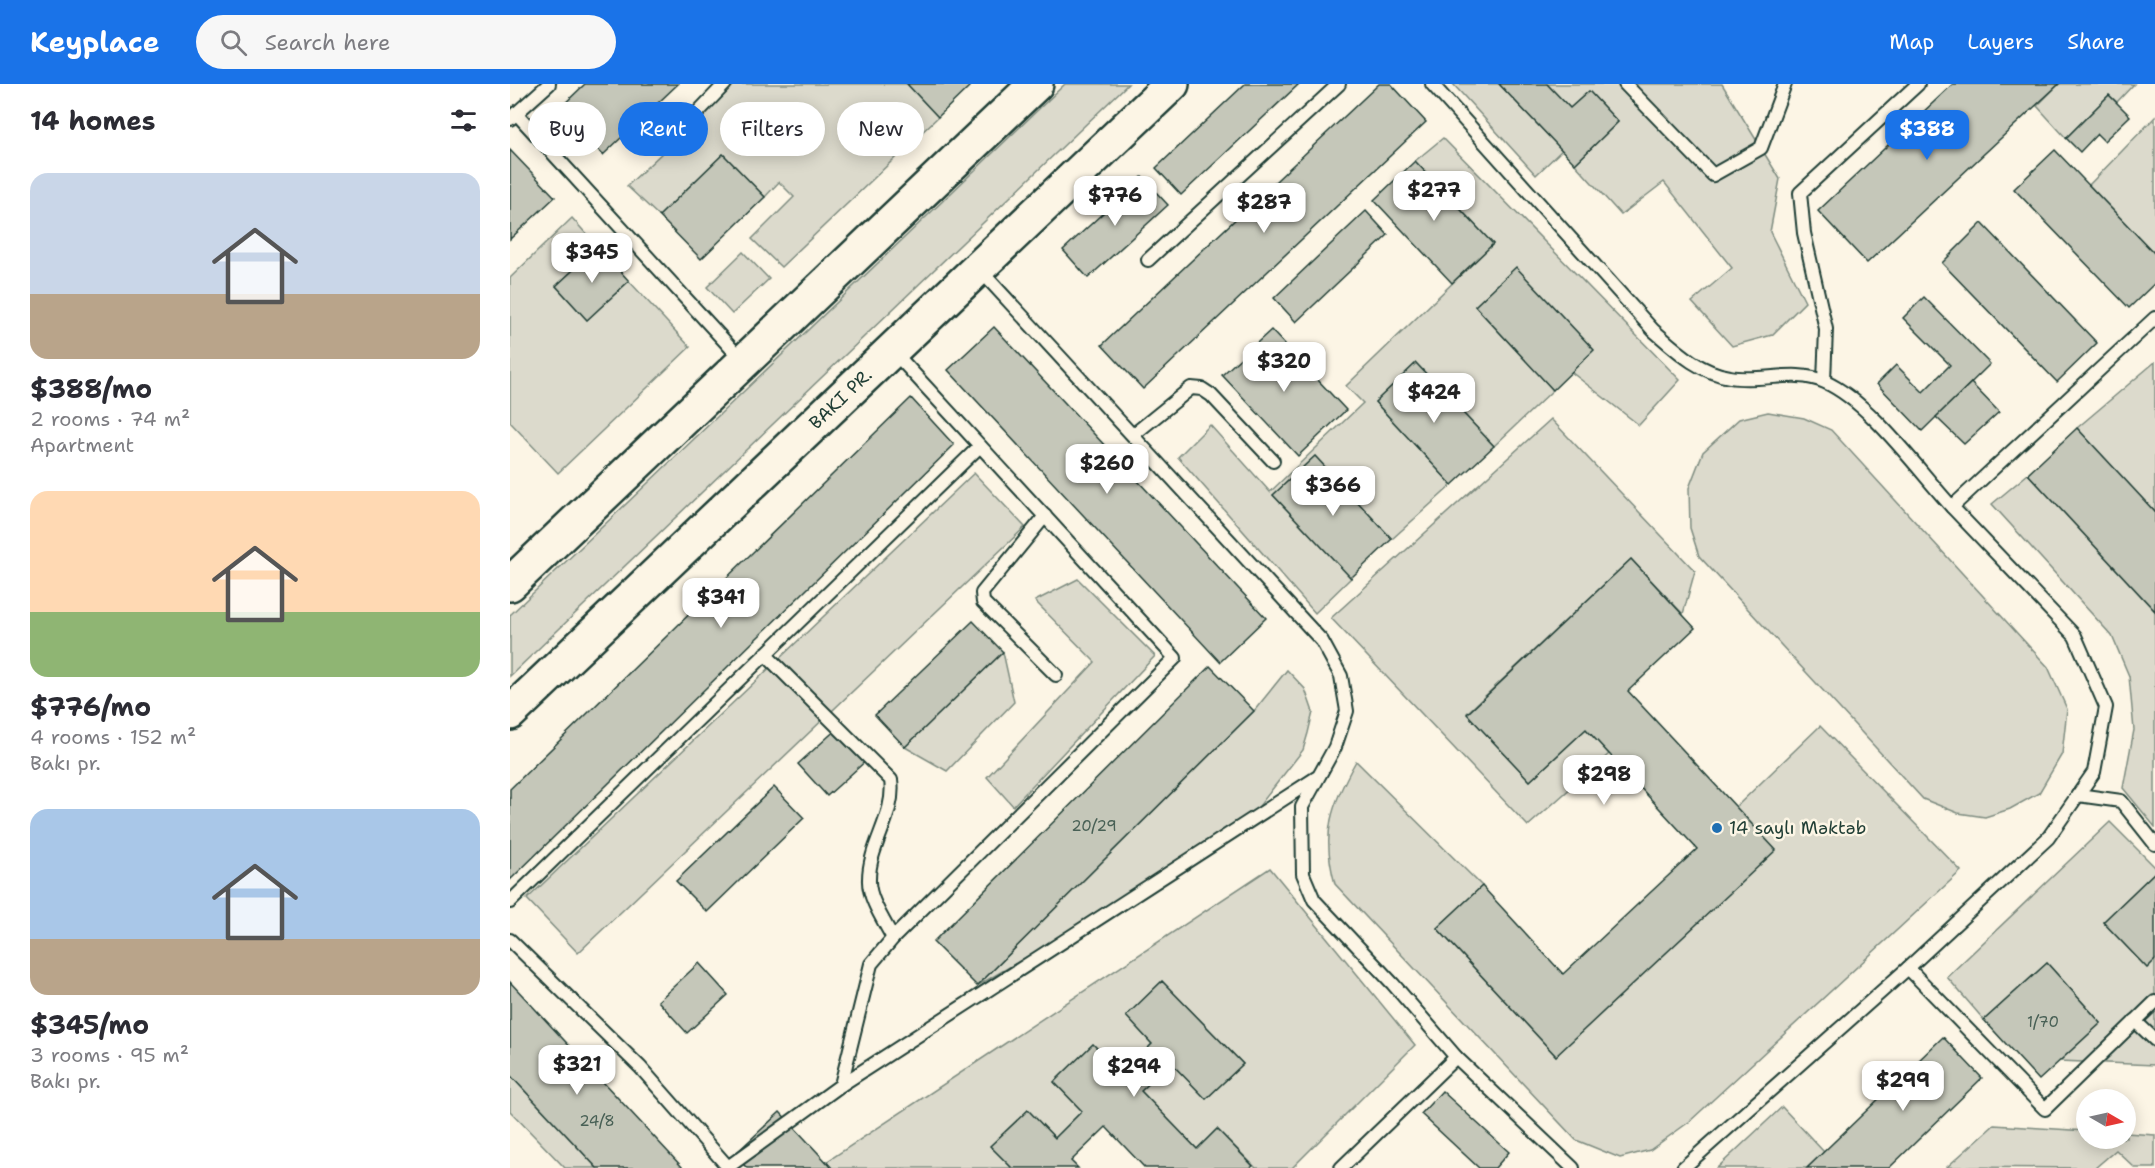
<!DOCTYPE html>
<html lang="en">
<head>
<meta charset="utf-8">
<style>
	body { margin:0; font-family:"Shantell Sans",sans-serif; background:#f7f7f7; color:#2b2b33; height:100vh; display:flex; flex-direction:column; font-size:22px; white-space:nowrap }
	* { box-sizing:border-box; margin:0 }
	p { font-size:20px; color:#7c7c81 }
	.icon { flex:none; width:33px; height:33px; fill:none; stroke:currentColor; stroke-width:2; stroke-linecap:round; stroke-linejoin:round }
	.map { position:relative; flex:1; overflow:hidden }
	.details { display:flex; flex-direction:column; background:#fff; width:510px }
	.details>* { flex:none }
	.guide { position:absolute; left:18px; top:18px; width:570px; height:54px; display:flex; gap:12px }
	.needle { width:39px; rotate:99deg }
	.fabs { position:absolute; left:1566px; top:1005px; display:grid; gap:12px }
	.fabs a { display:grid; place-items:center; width:60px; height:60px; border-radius:50%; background:#fff; box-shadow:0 3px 15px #0003; font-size:30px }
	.price { position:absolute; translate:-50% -51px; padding:0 14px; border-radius:12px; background:#fff; color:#222; font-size:20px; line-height:39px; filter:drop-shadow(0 2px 3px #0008) }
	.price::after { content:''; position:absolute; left:50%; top:36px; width:18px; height:14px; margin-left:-9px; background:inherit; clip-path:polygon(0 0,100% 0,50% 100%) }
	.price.current { background:#1a73e8; color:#fff }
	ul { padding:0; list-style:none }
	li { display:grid; align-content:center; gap:12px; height:318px; padding:0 30px }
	li span { display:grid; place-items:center; height:186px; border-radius:18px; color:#555 }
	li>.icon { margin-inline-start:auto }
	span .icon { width:108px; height:108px; fill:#fffc; stroke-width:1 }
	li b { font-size:26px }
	h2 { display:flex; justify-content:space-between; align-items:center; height:72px; padding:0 30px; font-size:26px }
	.chip { padding:0 21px; border-radius:27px; background:#fff; box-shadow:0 3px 15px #0003; font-size:21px; line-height:54px }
	.chip.current { background:#1a73e8; color:#fff }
	header { display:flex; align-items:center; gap:36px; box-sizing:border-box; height:84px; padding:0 30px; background:#1a73e8; color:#fff }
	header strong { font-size:28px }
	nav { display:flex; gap:33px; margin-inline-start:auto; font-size:21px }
	.search { width:420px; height:54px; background:#f7f7f7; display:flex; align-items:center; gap:15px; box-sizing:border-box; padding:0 21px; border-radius:33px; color:#7c7c81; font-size:22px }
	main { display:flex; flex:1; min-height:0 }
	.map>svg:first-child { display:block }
	.green { fill:#dcdacc; stroke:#7e8c80; stroke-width:1.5 }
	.building { fill:#c5c7b9; stroke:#1f3d34; stroke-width:1.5 }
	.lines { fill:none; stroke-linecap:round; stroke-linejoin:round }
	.lane-casing { stroke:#1f3d34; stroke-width:16 }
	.secondary-casing { stroke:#1f3d34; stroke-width:38 }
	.lane { stroke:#fcf5e5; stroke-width:12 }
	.secondary { stroke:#fcf5e5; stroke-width:33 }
	.poi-dot { fill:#1f6fb2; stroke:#fcf5e5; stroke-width:2 }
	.labels { text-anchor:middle; stroke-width:5; stroke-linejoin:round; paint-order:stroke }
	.number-label { font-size:15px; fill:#486055 }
	.street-label { font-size:18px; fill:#1f3d34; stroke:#fcf5e5 }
	.poi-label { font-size:18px; fill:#1f3d34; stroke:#fcf5e5; text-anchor:start }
</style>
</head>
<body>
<header>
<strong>Keyplace</strong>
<div class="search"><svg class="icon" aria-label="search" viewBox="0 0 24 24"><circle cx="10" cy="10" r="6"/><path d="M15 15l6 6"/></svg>Search here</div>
<nav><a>Map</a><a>Layers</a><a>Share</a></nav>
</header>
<main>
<section class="details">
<h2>14 homes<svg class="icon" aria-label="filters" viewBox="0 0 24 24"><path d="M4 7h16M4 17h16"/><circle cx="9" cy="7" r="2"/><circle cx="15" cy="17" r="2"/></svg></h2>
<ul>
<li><span style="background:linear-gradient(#c9d6e8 65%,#b9a48a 0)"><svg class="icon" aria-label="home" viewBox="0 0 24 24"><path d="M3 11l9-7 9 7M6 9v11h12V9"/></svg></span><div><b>$388/mo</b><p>2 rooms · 74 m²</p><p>Apartment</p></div></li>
<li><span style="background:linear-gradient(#ffd9b3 65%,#8fb573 0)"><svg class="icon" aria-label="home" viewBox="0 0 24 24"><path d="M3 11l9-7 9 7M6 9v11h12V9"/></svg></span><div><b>$776/mo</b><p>4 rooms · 152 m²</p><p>Bakı pr.</p></div></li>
<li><span style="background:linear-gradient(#a9c7e8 70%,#b9a48a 0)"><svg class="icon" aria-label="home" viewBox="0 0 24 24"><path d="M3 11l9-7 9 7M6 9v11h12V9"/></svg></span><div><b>$345/mo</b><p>3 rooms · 95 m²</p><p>Bakı pr.</p></div></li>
</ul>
</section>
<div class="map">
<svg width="1645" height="1084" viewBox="0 0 1645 1084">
	<rect width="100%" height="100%" fill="#fcf5e5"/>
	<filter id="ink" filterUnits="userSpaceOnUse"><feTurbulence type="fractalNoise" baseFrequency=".0167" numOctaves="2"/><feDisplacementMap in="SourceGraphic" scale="12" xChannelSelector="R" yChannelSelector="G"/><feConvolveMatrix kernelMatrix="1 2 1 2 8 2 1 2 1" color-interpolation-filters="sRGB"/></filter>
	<g filter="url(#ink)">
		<g class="green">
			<path d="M225,0h172l31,33 -157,150 -29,-28 42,-42 -15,-15 -14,15 -42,-43 -64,62 -32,-30z"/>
			<path d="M555,0h63l-618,592v-61z"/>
			<path d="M943,0h46l63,66 -26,25z"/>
			<path d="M1037,0h175l58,95 -10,53 35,70 -33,33 -40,11 -40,-44 40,-34 -68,-86 -43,33 -46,-51 43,-42 -29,-31 -19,17z"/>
			<path d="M1549,0h75l-17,18 -8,-7 -43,43 -29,-32z"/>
			<path d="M1645,33v137l-66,-69z"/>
			<path d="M933,54l237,242 -41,45 -68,-53 22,-22 -77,-82 -41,38 78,84 -59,56 -78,-83 -41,39 77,83 -60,54 -77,-83 -42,39 78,83 -36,35 -137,-156 32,-32 60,67 93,-89 -17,-17 147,-142 -78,-83z"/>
			<path d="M62,134l26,29 -42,39 31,34 42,-39 61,66 -132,126 -48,-51v-144z"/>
			<path d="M233,168l26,27 -37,35 -25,-27z"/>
			<path d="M1645,278v150l-78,-84z"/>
			<path d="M1258,328l36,6 27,12 217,237 19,42 -5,45 -23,39 -29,16 -25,8 -27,-4 -35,-14 -224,-243 -9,-28 -1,-40 14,-36 36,-33z"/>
			<path d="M1041,335l144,152 -12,43 -52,-55 -164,154 63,68 56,-52 23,25 -81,72 -197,-208z"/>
			<path d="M464,389l51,54 -447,426 -51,-54z"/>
			<path d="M1518,390l127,137v216l-32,-39 11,-58 -5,-54 -17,-40 -120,-132z"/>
			<path d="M568,495l77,77 -142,150 -26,-29 108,-115 -60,-61z"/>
			<path d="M493,568l11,50 -67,69 -42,-24z"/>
			<path d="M777,586l18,19 8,23 -5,21 -5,17 -65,83 -261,153 277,-275z"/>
			<path d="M1310,642l141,145 -272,251 -39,28 -30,8 -44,-18 -241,-256c-14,-50 -4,-79 21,-123l126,125 -45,42 119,128 180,-249z"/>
			<path d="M1600,738l45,45v5l-52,50 44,46 8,-8v105l-95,-4 41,-38 -54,-60 -63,57 -37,-43z"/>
			<path d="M760,784l145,177 -123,123h-36l-39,-39 -20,20 -56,-58 30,-28 35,36 37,-35 -81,-83 -35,35 25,28 -30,30 -29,-30 -39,38 28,29 -27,27 -27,-28 -37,36 21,22h-180l-6,-6z"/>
			<path d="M0,991l87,93h-32l-55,-57z"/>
			<path d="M1272,1023l42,45 -17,16h-90z"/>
			<path d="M1484,1041l92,6v7h40v-5l29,2v33h-20l-19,-18 -21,18 -148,-1z"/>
		</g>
		<g class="building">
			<path d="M75,0h93l-75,71 -44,-46z"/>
			<path d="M397,0h65l-34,33z"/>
			<path d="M735,0h54l-118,111 -25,-27z"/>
			<path d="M869,0h12l35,38 -283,267 -41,-44z"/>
			<path d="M989,0h48l23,24 19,-17 29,31 -43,42z"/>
			<path d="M1443,0h106l-192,179 -49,-52z"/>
			<path d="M1599,11l21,21 -26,25 -7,-7 -17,18 -14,-14z"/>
			<path d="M0,66l45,47 -45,42z"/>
			<path d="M1545,66l100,104v29l-26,25 -115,-119z"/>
			<path d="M213,70l42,43 -64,62 -42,-43z"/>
			<path d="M905,77l78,83 -41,39 -78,-83z"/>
			<path d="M632,93l26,28 -80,73 -25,-28z"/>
			<path d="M856,127l22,24 -92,87 -22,-24z"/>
			<path d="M1472,139l115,120 -40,39 -115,-119z"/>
			<path d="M88,163l31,34 -42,39 -31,-34z"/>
			<path d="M1006,183l78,83 -41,40 -78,-84z"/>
			<path d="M1414,213l66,67 -68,67 -45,-47 19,-19 27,27 27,-27 -47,-47z"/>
			<path d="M484,243l272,291 -46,44 -272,-292z"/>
			<path d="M761,246l75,80 -48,46 -76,-81z"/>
			<path d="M906,279l78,83 -42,39 -77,-83z"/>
			<path d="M1461,299l28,29 -35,32 -28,-27z"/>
			<path d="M401,314l43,47 -444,435v-91z"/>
			<path d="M1567,344l78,84v99l-127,-137z"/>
			<path d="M805,372l77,83 -41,39 -78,-83z"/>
			<path d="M1121,475l64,69 -67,63 148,159 -220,206 -119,-128 45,-42 81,88 134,-125 -111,-120 -56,52 -63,-67z"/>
			<path d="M463,537l30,31 -98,95 -30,-32z"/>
			<path d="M700,582l44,45 -277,275 -44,-44z"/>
			<path d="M330,642l29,32 -42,38 -29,-32z"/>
			<path d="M264,703l30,31 -97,94 -31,-31z"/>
			<path d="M1645,788v88l-8,8 -44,-46z"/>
			<path d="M189,879l29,32 -41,38 -29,-32z"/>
			<path d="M1537,879l54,60 -62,57 -55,-60z"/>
			<path d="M652,897l81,83 -37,35 -35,-36 -30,28 56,58 20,-20 36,37 -3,2h-105l-39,-41 -35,34 7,7h-66l-22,-22 38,-36 27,28 27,-27 -28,-29 39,-38 29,30 30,-30 -26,-28z"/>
			<path d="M0,898l173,186h-86l-87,-93z"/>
			<path d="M1433,953l39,41 -93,90h-82z"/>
			<path d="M932,1007l67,61 -14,16h-16l-58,-54z"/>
			<path d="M270,1028l52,56h-85l-13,-13z"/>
		</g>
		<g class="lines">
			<defs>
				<g id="lane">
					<path d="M922,0l221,246c23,20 45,42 77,47 31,6 65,-9 95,5 45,20 93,88 127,125l203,-189"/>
					<path d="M1115,0l88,91 48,-27 24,-64"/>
					<path d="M6,29l226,247"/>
					<path d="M0,35l39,-35"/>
					<path d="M166,51l49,-51"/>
					<path d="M638,176l191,-176"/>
					<path d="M470,186l342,371 19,35 6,35 -12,36 -33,60 1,67 11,26 79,84 63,73"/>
					<path d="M1314,297l2,-52 -22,-96 -4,-40 118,-109"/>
					<path d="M623,351l58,-47 11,1 9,6 62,66"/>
					<path d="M535,432l-63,77 1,9 73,73"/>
					<path d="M255,570l126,126c5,35 -22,64 -22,99 -1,19 15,42 24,59"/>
					<path d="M1568,711l43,6 34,43"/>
					<path d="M0,818l470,-456"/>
					<path d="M0,856l130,127 88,100 113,-82 30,-121 22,-26 282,-280 -282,-307"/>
					<path d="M1398,884l137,141 110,-107"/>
					<path d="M1625,937l20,19"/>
					<path d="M331,1001l475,-307"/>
					<path d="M831,1084l115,-111 117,111"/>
					<path d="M1173,1084l225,-200 140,-130 46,-66 12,-65 -31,-71 -123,-129"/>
				</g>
				<g id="secondary">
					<path d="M0,500l526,-500"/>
					<path id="s1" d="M0,629l662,-629"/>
				</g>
			</defs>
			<use href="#lane" class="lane-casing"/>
			<use href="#secondary" class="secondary-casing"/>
			<use href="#lane" class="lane"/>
			<use href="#secondary" class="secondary"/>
		</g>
	</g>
	<circle class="poi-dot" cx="1207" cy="744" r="6"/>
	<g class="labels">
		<g class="number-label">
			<text x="584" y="747">20/29</text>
			<text x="1533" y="943">1/70</text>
			<text x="87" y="1042">24/8</text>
		</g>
		<g class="street-label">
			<text dy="6" stroke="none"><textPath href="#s1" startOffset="456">BAKI PR.</textPath></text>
		</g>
		<g class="poi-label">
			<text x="1219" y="750">14 saylı Məktəb</text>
		</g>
	</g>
</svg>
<div class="fabs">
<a><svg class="needle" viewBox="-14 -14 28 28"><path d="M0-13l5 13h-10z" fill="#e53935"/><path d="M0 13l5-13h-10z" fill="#7c7c81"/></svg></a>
</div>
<b class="price current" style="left:1417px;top:77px">$388</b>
<b class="price" style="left:924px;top:138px">$277</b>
<b class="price" style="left:605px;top:143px">$776</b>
<b class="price" style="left:754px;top:150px">$287</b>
<b class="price" style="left:82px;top:200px">$345</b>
<b class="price" style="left:774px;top:309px">$320</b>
<b class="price" style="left:924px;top:340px">$424</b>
<b class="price" style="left:597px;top:411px">$260</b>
<b class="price" style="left:823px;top:433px">$366</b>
<b class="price" style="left:211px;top:545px">$341</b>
<b class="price" style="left:1094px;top:722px">$298</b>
<b class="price" style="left:67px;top:1012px">$321</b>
<b class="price" style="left:624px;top:1014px">$294</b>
<b class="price" style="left:1393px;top:1028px">$299</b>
<div class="guide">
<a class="chip">Buy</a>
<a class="chip current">Rent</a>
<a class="chip">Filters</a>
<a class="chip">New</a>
</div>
</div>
</main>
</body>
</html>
